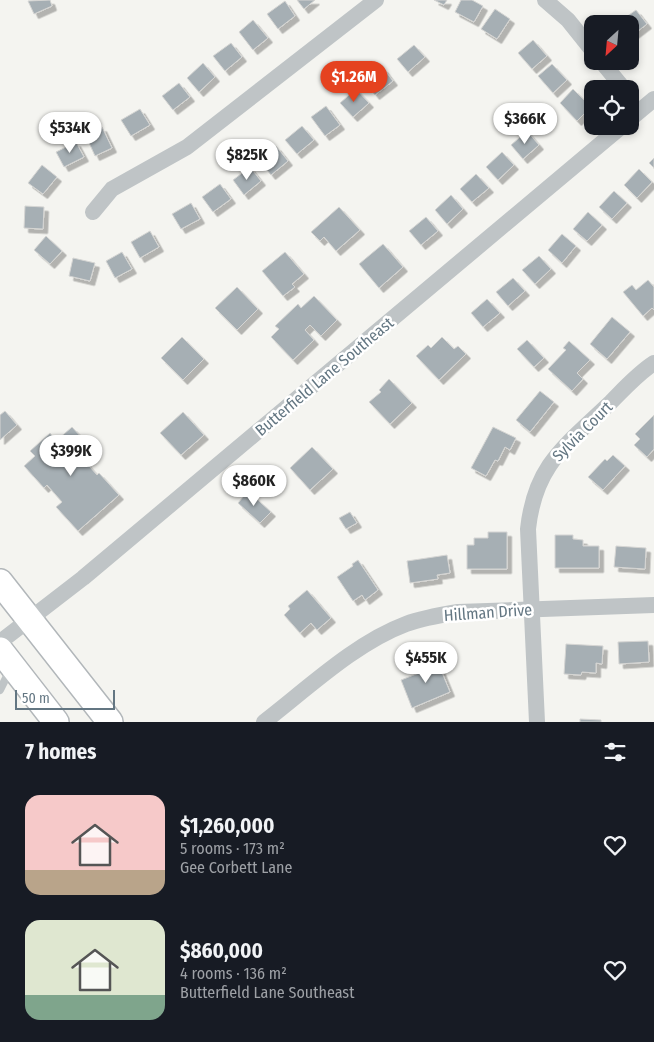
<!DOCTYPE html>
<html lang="en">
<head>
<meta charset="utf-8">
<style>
	body { margin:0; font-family:"Fira Sans Condensed",sans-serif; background:#242831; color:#f1f3f6; height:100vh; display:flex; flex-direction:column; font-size:19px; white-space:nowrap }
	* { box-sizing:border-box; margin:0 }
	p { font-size:16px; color:#9ea1a6 }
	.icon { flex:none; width:28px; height:28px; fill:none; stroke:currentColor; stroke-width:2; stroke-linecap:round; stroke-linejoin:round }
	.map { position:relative; height:722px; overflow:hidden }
	.sheet { display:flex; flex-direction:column; background:#171b24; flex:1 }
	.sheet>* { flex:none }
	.needle { width:32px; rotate:206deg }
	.controls { position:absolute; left:584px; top:15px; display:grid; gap:10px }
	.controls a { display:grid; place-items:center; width:55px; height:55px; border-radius:10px; background:#171b24; box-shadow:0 2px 8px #0003; font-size:25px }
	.scale { position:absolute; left:15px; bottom:12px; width:100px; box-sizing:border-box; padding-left:5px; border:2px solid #637682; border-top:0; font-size:14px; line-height:18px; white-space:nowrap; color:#637682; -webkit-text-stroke:4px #fff; paint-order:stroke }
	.price { position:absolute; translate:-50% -42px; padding:0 11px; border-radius:18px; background:#fff; color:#222; font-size:16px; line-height:32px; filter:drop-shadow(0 1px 2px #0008) }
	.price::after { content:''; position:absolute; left:50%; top:30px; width:15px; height:11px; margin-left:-8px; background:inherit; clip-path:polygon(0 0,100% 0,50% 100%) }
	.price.on { background:#e5421f; color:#fff }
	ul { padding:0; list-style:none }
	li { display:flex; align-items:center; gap:15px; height:125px; padding:0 25px }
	li span { display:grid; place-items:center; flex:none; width:140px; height:100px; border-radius:15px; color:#555 }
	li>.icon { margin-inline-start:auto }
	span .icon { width:60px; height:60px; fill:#fffc; stroke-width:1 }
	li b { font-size:21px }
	h2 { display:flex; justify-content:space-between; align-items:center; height:60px; padding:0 25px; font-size:21px }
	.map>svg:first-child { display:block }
	.building { fill:#a6afb4; stroke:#d5d5d3; filter:url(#shadow) }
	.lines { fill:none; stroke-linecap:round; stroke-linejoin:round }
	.primary-casing { stroke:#b2b7ba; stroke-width:28 }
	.lane { stroke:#bfc4c6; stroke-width:8 }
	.street { stroke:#bfc4c6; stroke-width:16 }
	.primary { stroke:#fff; stroke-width:25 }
	.labels { text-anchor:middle; stroke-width:5; stroke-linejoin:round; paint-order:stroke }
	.street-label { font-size:16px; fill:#637682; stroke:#fff }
</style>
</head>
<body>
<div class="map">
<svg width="654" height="722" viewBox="0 0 654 722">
	<defs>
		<filter id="shadow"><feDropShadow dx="4.5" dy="4.5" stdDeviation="0" flood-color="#0004"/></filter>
	</defs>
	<rect width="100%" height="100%" fill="#f4f4f0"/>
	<g class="building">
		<path d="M50,0l2,6 -18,8 -6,-13z"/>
		<path d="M297,0h18l-11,9z"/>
		<path d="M434,0h13l-3,5z"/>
		<path d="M461,0h11l11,6 -9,16 -19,-10z"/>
		<path d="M285,1l10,15 -17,13 -11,-15z"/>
		<path d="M495,9l15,10 -13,20 -16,-10z"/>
		<path d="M636,10l11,14 -17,13v-13l-11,-2z"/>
		<path d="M253,20l15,18 -15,12 -14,-18z"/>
		<path d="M533,40l14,16 -15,13 -14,-16z"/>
		<path d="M231,43l11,14 -17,14 -12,-15z"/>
		<path d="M414,45l11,12 -17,15 -11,-13z"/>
		<path d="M203,63l12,14 -16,15 -12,-14z"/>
		<path d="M552,64l15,16 -14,13 -15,-17z"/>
		<path d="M383,68l10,13 -18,14 -10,-13z"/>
		<path d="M179,83l11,14 -17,13 -11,-14z"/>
		<path d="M356,89l13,14 -16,14 -13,-14z"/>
		<path d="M573,89l18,18 -14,14 -17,-18z"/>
		<path d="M326,106l14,19 -15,11 -14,-19z"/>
		<path d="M140,109l10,16 -19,11 -10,-16z"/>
		<path d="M302,126l12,14 -17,14 -12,-14z"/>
		<path d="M102,127l10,21 -17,8 -10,-22z"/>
		<path d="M527,131l12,14 -16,14 -12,-14z"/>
		<path d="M76,142l8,15 -20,10 -8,-15z"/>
		<path d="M276,146l12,15 -17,14 -12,-15z"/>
		<path d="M502,152l12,13 -16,15 -12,-13z"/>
		<path d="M654,158v10l-5,-5z"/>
		<path d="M42,165l15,12 -14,17 -15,-11z"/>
		<path d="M250,167l11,14 -17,14 -11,-15z"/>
		<path d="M639,169l13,13 -15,16 -13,-13z"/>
		<path d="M476,174l13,14 -17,14 -12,-13z"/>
		<path d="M220,184l11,15 -18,13 -11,-15z"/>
		<path d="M614,191l13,12 -15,16 -13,-12z"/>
		<path d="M451,195l12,14 -16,15 -12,-14z"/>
		<path d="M191,203l9,16 -19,10 -9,-15z"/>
		<path d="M25,206l19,1 -1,22 -19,-1z"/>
		<path d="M339,207l21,23 -24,21 -12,-14 -4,4 -9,-9z"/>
		<path d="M588,212l14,13 -15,16 -14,-12z"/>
		<path d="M426,217l12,14 -17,14 -12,-14z"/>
		<path d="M150,231l9,16 -19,11 -9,-16z"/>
		<path d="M562,234l14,12 -14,17 -14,-13z"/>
		<path d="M46,236l16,15 -12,13 -16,-14z"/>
		<path d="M383,244l20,23 -24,21 -20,-24z"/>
		<path d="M122,252l10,17 -17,9 -9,-17z"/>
		<path d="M285,252l19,22 -12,10 3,3 -12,9 -21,-25z"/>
		<path d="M539,256l12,13 -16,15 -13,-14z"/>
		<path d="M73,258l22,5 -5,18 -21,-5z"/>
		<path d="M513,278l12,13 -17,15 -12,-14z"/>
		<path d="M648,280l6,7v23l-2,-2 -9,8 -20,-24 9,-7 4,5z"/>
		<path d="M237,287l21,22 -21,21 -22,-22z"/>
		<path d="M314,296l23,24 -16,16 -11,-11 -5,5 9,10 -21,20 -22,-23 8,-8 -4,-3 23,-22 3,4z"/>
		<path d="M487,299l13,14 -17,14 -12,-14z"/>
		<path d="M612,317l18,15 -23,27 -17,-15z"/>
		<path d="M182,337l22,22 -21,21 -22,-22z"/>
		<path d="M442,337l12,12 4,-3 8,8 -27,26 -23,-24 12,-11 3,3z"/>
		<path d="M527,340l17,18 -10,9 -17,-18z"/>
		<path d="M569,341l21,19 -13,13 6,6 -11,12 -24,-22 18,-19 -3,-2z"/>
		<path d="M389,379l23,24 -22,21 -21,-22 12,-10 -2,-2z"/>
		<path d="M540,391l14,11 -24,30 -14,-12z"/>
		<path d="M5,411l12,14 -17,15v-25z"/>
		<path d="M183,412l21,23 -23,20 -21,-22z"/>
		<path d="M654,415v34l-7,8 -13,-12 6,-6 -5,-5z"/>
		<path d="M72,427l21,23 -10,9 14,16 2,-2 20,22 -41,36 -22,-24 6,-5 -15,-17 -3,3 -20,-22 11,-10 -5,-5 20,-18 6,8z"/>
		<path d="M493,427l23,11 -6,12 -5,-3 -7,14 -3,-1 -9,16 -15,-8z"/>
		<path d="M312,447l21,22 -23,21 -20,-22z"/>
		<path d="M613,455l12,11 -22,24 -15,-13 17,-18 2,2z"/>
		<path d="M248,491l23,21 -11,11 -22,-20z"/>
		<path d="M350,512l7,11 -11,6 -7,-11z"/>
		<path d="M488,532h19v37h-40v-24h7v-7h14z"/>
		<path d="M555,535h18v4l10,1v6h16v22h-44z"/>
		<path d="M616,546l30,2 -1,21 -31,-2z"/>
		<path d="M447,555l3,18 -13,2 1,4 -28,4 -3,-22z"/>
		<path d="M358,560l20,30 -13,10 -3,-5 -9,6 -16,-24 16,-11 -1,-2z"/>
		<path d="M307,590l24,28 -14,12 -6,-7 -11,10 -16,-18 6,-6 -2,-3z"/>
		<path d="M648,641l1,21 -30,2 -1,-22z"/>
		<path d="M566,644l37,2 -1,18 -6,-1v10l-14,-1 -1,3 -17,-1z"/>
		<path d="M436,658l14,34 -38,16 -11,-28 23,-9 -3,-7z"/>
		<path d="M580,719l21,1v2h-21z"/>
	</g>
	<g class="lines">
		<defs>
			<g id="primary">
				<path d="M0,582l110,140"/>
				<path d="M0,650l56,72"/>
			</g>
		</defs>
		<use href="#primary" class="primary-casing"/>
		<path class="lane" d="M0,690l10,-20"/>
		<g class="street">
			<path d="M545,0l23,20 24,30"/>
			<path d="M601,61l23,28"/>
			<path d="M630,119l24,-20"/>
			<path d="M93,212l19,-23 75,-42 189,-147"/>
			<path d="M0,642l83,-64 539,-452"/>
			<path d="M264,722c43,-33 91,-79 142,-98 16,-6 34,-9 52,-12l196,-7"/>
			<path d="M537,722l-9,-193c7,-64 37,-83 81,-125 14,-14 28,-30 45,-41"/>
		</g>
		<use href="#primary" class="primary"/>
	</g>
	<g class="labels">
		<g class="street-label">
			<text transform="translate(324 376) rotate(-40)" y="6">Butterfield Lane Southeast</text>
			<text transform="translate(582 431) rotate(-45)" y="6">Sylvia Court</text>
			<text transform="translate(488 612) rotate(-4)" y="6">Hillman Drive</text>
		</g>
	</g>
</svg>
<div class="controls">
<a><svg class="needle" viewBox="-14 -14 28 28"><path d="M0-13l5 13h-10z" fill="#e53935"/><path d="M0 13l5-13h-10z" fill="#9ea1a6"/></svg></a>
<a><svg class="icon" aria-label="locate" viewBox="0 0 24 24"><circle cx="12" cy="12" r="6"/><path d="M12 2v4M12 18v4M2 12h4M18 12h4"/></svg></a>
</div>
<div class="scale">50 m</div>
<b class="price on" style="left:354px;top:103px">$1.26M</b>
<b class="price" style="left:525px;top:145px">$366K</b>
<b class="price" style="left:70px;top:154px">$534K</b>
<b class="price" style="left:247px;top:181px">$825K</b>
<b class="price" style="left:71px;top:477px">$399K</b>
<b class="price" style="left:254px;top:507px">$860K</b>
<b class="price" style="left:426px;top:684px">$455K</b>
</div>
<section class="sheet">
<h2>7 homes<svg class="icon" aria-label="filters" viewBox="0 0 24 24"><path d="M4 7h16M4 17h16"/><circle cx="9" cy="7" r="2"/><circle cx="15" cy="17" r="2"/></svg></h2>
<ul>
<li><span style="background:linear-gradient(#f6c9c9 75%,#b9a48a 0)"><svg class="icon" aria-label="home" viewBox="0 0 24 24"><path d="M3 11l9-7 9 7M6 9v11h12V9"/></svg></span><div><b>$1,260,000</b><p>5 rooms · 173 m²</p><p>Gee Corbett Lane</p></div><svg class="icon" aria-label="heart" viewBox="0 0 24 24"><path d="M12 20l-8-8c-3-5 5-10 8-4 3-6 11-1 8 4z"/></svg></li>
<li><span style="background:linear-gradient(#dfe7d0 75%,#7fa58c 0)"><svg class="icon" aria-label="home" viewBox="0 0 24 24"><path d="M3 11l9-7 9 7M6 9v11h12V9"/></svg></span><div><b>$860,000</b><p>4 rooms · 136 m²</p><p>Butterfield Lane Southeast</p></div><svg class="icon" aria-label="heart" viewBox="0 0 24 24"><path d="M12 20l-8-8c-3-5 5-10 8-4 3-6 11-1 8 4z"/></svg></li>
</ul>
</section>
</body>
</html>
